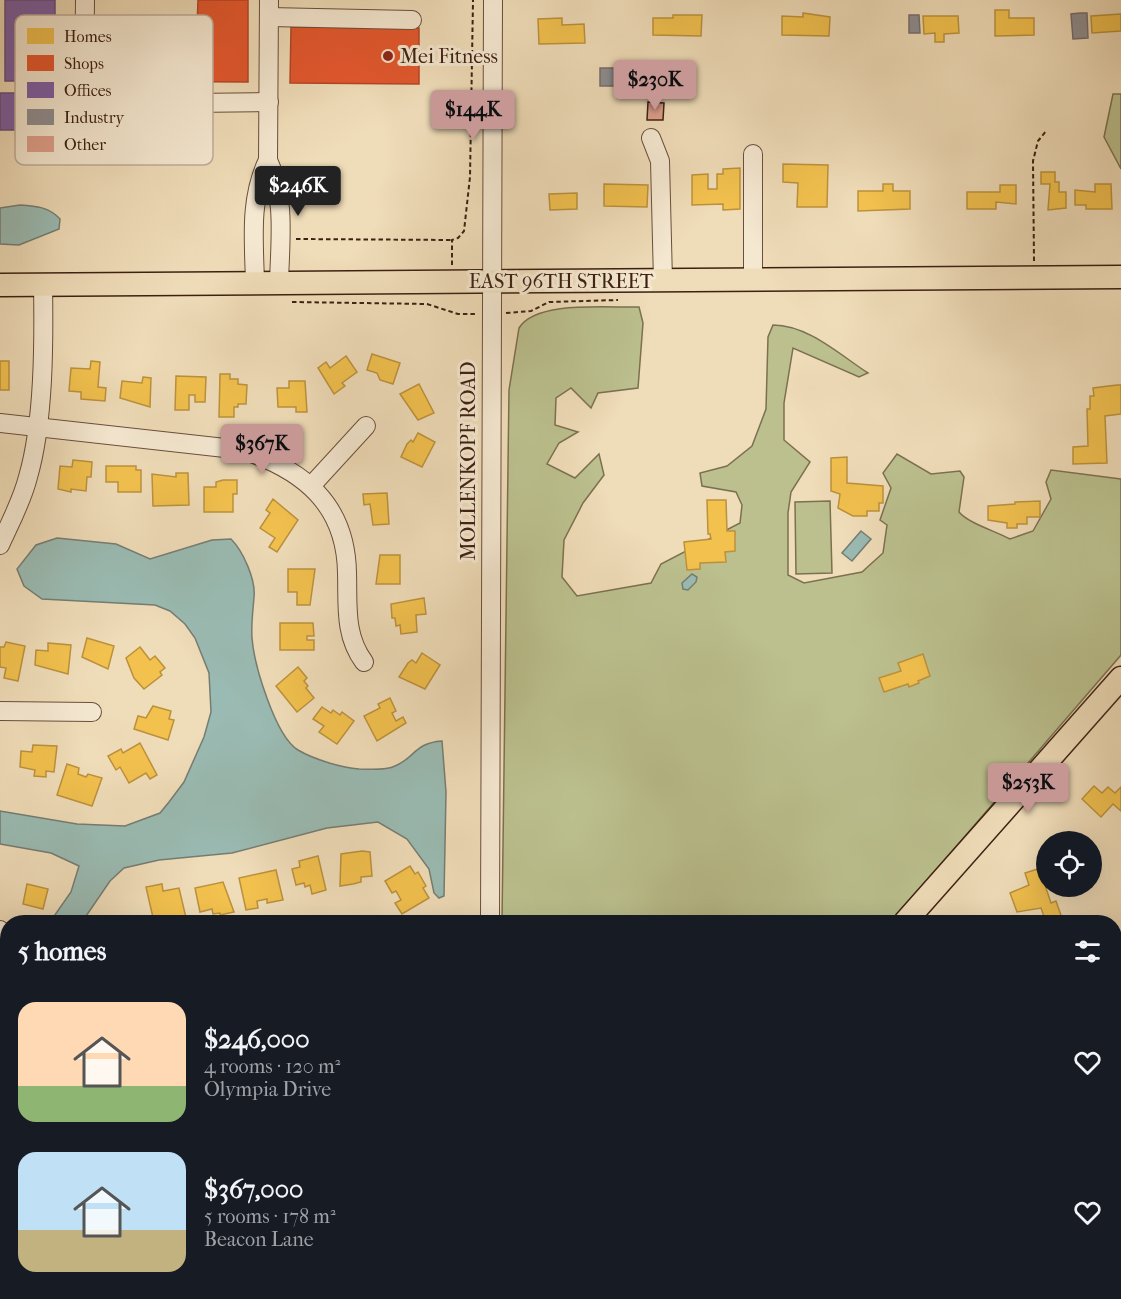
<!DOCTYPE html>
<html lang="en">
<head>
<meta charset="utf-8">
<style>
	body { margin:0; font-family:"IM FELL French Canon",serif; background:#242831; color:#f1f3f6; height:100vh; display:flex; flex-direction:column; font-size:22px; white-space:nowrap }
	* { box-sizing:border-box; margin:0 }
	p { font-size:20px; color:#9ea1a6 }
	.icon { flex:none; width:33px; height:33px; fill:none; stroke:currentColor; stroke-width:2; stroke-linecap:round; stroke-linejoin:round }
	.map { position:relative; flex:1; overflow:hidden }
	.drawer { position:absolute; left:0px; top:915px; width:1122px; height:384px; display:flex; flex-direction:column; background:#171b24; border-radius:24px 24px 0 0; box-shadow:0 6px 24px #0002 }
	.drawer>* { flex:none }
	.controls { position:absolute; left:1036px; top:831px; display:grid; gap:12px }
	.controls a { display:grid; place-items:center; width:66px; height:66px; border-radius:50%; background:#171b24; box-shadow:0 6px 24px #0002; font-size:30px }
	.price { position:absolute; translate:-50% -51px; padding:0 14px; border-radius:6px; background:#c59692; color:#111; font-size:20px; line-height:39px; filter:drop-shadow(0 2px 3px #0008) }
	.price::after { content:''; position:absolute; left:50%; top:36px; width:18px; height:14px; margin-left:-9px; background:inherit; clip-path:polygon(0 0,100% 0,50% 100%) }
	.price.selected { background:#222; color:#fff }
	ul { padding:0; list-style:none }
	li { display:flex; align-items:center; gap:18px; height:150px; padding:0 18px }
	li span { display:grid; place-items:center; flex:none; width:168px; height:120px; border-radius:18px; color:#555 }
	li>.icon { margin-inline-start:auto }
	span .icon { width:72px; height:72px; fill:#fffc; stroke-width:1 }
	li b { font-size:26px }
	h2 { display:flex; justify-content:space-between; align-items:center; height:72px; padding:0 18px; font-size:26px }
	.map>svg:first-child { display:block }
	.green { fill:#bbc08e; stroke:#7c7050; stroke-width:1.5 }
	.water { fill:#9abbb3; stroke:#757d73; stroke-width:1.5 }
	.homes { fill:#f2c14e; stroke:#bc913c; stroke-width:1.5 }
	.shops { fill:#e4572e; stroke:#b24626; stroke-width:1.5 }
	.offices { fill:#7b5ea7; stroke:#684b7a; stroke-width:1.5 }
	.industry { fill:#8d8d92; stroke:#756c6c; stroke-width:1.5 }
	.building { fill:#df9f8c; stroke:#3d2012; stroke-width:1.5 }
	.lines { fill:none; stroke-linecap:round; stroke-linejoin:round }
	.minor-casing { stroke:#6a4f3c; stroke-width:20 }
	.major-casing { stroke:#3d2012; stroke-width:25 }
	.path { stroke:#3d2012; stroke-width:2; stroke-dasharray:4.5 3; stroke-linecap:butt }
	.minor { stroke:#f5e8d1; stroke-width:18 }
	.major { stroke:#efdcb8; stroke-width:22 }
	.poi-dot { fill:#8f2418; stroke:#f5e8d1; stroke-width:2 }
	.labels { text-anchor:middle; stroke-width:6; stroke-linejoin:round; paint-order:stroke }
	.poi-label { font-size:20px; fill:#3d2012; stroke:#f5e8d1; text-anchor:start }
	.street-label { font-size:20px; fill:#3d2012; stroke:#f5e8d1 }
	.key { fill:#f5e8d1; stroke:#beac98; stroke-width:1.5 }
	.key-label { font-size:16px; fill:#3d2012 }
</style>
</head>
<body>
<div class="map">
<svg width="1121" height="1299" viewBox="0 0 1121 1299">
	<rect width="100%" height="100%" fill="#efdcb8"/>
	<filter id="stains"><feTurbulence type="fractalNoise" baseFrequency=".00333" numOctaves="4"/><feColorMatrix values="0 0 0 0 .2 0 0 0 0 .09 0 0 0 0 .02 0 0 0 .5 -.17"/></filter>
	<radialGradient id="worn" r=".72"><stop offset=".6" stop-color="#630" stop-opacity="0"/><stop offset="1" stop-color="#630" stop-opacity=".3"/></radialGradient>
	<g class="green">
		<path d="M1113,94h8v75l-17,-32z"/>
		<path d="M639,307l4,16 -5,65 -40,5 -7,15 -20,-20 -15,10 -1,27 23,7 -19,11 -12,21 28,14 24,-24 5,21 -21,28 -19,37 -2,37 15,19 74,-13 10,-19 79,-41 2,-18 -6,-13 -34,-6 -2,-13 27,-7 25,-20 14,-37 2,-72 5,-12c35,0 67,30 95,48l-9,4 -66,-29 -9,55v37l26,22 -19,30 -3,21v62l16,8 58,-11 21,-19 4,-28 -7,-5 11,-32 -8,-15 14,-19 34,20 29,-3 4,6 -5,35c9,11 36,19 51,27l23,-8 18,-32 -5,-17 5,-12 70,9v176l-230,267h-389l7,-532 10,-62c17,-28 89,-20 120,-21z"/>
		<path d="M830,501l2,72 -36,1 -1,-72z"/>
		<path d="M496,1292h70l31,4 -1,3h-100z"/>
	</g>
	<g class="water">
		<path d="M20,205c16,1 29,2 40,14l-1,10 -40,16 -19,-1v-36z"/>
		<path d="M861,531l10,8 -19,22 -10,-8z"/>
		<path d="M57,538l59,6 34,15 62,-19 19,-1c12,12 25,41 23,58 -1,14 -3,27 -2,41 2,26 23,98 46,112 15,9 44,18 61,19 10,0 26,2 36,-3 20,-8 19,-23 47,-25l4,51 -2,104 -5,2 -5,-5 -5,-24 -22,-30 -29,-17 -51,6 -95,25 -73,7 -35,8 -14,13 -28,41h-32l21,-30 8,-26 -28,-13 -51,-9v-33l77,13 48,2 35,-13 9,-11 15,-20 20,-45 7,-25 -2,-39 -14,-35 -10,-14 -15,-13 -15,-6 -113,-6 -18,-13 -7,-17 19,-24z"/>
		<path d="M692,574l5,3 -1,5 -8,8 -5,-1 -1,-6z"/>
	</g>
	<g class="homes">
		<path d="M995,10h14v8h25v17l-39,1z"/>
		<path d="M803,13l27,4 -1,19 -47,-1v-19l21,1z"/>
		<path d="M1121,14v17l-29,2 -1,-17z"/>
		<path d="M673,15h29l-1,21 -48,-1v-17h20z"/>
		<path d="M923,16h35l1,17 -15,1v8h-9v-9l-11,1z"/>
		<path d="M562,18v7l22,-1 1,19 -46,1 -1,-25z"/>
		<path d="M783,164l45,1 -1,42h-30l1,-24 -15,-1z"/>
		<path d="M740,168v41l-17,1v-6l-31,1v-30l16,-1v15h9v-15h6v-5z"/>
		<path d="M1041,172h14v10h4v10h7v16l-18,2 2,-26h-9z"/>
		<path d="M604,184l44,1 -1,22 -43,-1z"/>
		<path d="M883,184h10v7h17v18l-52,2v-20h25z"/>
		<path d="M1095,184h16l1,25h-26v-4h-11v-15l20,2z"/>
		<path d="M1000,185h16v19l-20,-2v7h-29v-17h33z"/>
		<path d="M577,193v16l-27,1 -1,-16z"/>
		<path d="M372,354l28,9 -7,21 -13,-4 -3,-7 -10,-3z"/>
		<path d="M346,356l11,16 -15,11 3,3 -11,8 -16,-26 8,-6 4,6z"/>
		<rect x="0" y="361" width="9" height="29"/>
		<path d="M91,361l9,1 -2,25 8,1 -1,13 -24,-2v-7l-12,-1 2,-23 19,1z"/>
		<path d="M220,374h10v5h8v5l9,1 -1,19h-8v3h-4v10h-15z"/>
		<path d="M176,376l30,1 -1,25h-10v-7h-6v15h-14z"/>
		<path d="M143,377l8,1 -1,29 -30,-9 2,-17 20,2z"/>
		<path d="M289,381h16l2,31h-11v-5h-18l-1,-19h12z"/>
		<path d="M419,384l15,29 -16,7 -18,-26z"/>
		<path d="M1117,385h4v29l-16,2 2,47 -34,1v-17l15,-1 -1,-37h3v-13h4l-1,-8z"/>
		<path d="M418,433l17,9 -13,25 -21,-10 6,-13 4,-4 2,2z"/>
		<path d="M847,457v26l36,3v17h-4v8h-12v5h-14l-15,-8 2,-14 -9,-3v-33z"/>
		<path d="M73,460l19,2 -1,15h-4l-1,14 -15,-2v3l-13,-3 2,-23 12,1z"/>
		<path d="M106,466h30v4h5v22h-23v-10h-12z"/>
		<path d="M176,473h12l1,32 -36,1 -1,-32 24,3z"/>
		<path d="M223,480h14v14h-4v18h-29v-25h12v-5z"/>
		<path d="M387,493l2,31 -16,1 -3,-21 -6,1 -1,-11z"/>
		<path d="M273,499l25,21 -21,32 -8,-5 6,-9 -15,-10 10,-15 -4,-3z"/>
		<path d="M707,500h19l1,31h8v20l-10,1 1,10 -26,1v6l-13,1 -3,-28 27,-3 -1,-5h-2z"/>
		<path d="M1040,501v16h-13v7h-10v4h-10v-5l-19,-3v-14l27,-2v-2z"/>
		<path d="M380,555h20v29h-24z"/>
		<path d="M288,569h27l-5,36h-13v-13h-9z"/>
		<path d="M424,598l2,16 -10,1 1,17 -16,2 -1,-9 -4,1 -1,-8h-3l-1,-14z"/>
		<path d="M280,623h33l1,13h-7v4h7v10h-34z"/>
		<path d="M87,638l27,8 -6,23 -26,-12z"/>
		<path d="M6,642l19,4 -7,35 -14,-3 2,-10 -6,-1v-20h4z"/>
		<path d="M48,643l23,2 -3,29 -33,-9 1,-15 12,1z"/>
		<path d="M140,647l10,13 5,-4 10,12 -5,4 2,3 -18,14 -10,-11 -8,-20z"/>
		<path d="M422,653l18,12 -15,24 -26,-12 9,-14 4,-3 4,3z"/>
		<path d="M923,654l7,22 -12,5 1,2 -10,4 -1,-3 -24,8 -5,-14 22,-7 -3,-8z"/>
		<path d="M298,667l9,11 -3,3 4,5 -2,2 8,10 -17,14 -21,-26z"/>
		<path d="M390,698l6,13 -4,2 4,8 7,-4 3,6 -29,18 -13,-25 16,-8 -2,-4z"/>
		<path d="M153,706l18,5 -2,8 5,1 -6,20 -34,-11 4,-13 8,2z"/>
		<path d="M322,707l9,6 2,-3 7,5 2,-3 12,9 -17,23 -18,-12 5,-6 -11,-7z"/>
		<path d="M140,743l17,32 -7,4 -4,-6 -17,10 -9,-16 -4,3 -8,-14 13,-7 2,4z"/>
		<path d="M33,745l24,1 -3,26 -8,-1v6l-12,-1 1,-6 -15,-3 1,-16 11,1z"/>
		<path d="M67,764l12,4 -1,6 8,3 2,-3 14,4 -10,28 -35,-11z"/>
		<path d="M1094,786l8,7 6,-6 7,6 6,-6v24l-8,-7 -12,13 -19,-18z"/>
		<path d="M362,851l8,1 2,24 -11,1v5l-8,2 -13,2 1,-32z"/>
		<path d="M318,856l8,34 -14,4 -2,-9 -5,2 -1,-4 -8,2 -4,-16 8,-2 -1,-6z"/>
		<path d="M410,866l5,8 3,-2 8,14 -3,2 6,10 -27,16 -7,-11 6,-3 -5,-9 -4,2 -7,-12z"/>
		<path d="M1044,867l3,14 -3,1 7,21 5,-2 7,20 -4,1h-13l-5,-14 -24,4 -7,-19 19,-8 -4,-12z"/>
		<path d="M276,870l7,30 -16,3v-4l-10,2 1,7 -12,2 -7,-32z"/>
		<path d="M223,882l11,30 -14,3v-2l-7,1 -1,-5 -12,3 -5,-24z"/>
		<path d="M27,884l21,5 -5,20 -20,-5z"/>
		<path d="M162,884l1,7 16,-3 8,34h-19l-1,-3 -13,3 -8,-35z"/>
		<path d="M125,916l4,6h-14z"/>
		<path d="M1121,1005v29l-7,2v-28z"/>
		<path d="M1119,1085h2v37l-7,-2v-28l3,1z"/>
		<path d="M0,1188h8v24l-3,1h-5z"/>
		<path d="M1114,1239l7,2v32l-7,-2z"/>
		<path d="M725,1292h18l1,7h-17z"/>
	</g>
	<g class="shops">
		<path d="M198,0h50v82l-155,-1v-55l104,1z"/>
		<path d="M291,27l128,1v56l-129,-1z"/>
	</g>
	<g class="offices">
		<rect x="5" y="0" width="50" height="81"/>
		<path d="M0,93h68v50h-34v-13h-34z"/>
	</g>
	<g class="industry">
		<path d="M1080,13h7l1,25 -15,1 -2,-25z"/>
		<path d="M909,15h10l1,18h-11z"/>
		<rect x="600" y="68" width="17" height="18"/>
	</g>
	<path class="building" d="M648,102l16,1 -1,17h-16z"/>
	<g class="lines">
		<defs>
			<g id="minor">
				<path d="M85,0l-1,90 4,9 14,5 167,-2"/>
				<path d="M269,17l143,3"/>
				<path d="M651,138l9,23 3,120"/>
				<path d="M268,160c18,38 12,82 11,123"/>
				<path d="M753,280v-126"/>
				<path d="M255,283c-1,-42 -6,-84 13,-123l1,-160"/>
				<path d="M0,423l243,27c60,20 103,54 104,123 1,32 -3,62 17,89"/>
				<path d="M311,486l55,-60"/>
				<path d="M0,545c10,-22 22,-44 28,-68 16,-55 16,-134 15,-192"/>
				<path d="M0,711l92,1"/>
				<path d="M490,922l3,-922"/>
				<path d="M0,930l8,20"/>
				<path d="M1114,961l7,1"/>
				<path d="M0,1152h8"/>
				<path d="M1114,1187l7,2"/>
				<path d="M0,1292h8"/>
				<path d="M490,1292v7"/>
			</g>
			<g id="major">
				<path d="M0,285l1121,-8"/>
				<path d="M905,922l216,-244"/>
				<path d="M604,1299l4,-7"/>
			</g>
		</defs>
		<use href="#minor" class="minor-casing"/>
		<use href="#major" class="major-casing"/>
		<g class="path">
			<path d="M296,239l156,1"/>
			<path d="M1034,261l-1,-100 5,-20 9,-11"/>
			<path d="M452,265v-25l6,-2 6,-7 6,-54 3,-177"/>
			<path d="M292,302l135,2 31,10h19"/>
			<path d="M506,313l25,-2 18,-9 69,-2"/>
		</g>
		<use href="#minor" class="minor"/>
		<use href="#major" class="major"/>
	</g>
	<circle class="poi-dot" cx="388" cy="56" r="6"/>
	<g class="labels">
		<g class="poi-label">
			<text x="400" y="63">Mei Fitness</text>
		</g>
		<g class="street-label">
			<text x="561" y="288">EAST 96TH STREET</text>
			<text transform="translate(468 461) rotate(-90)" y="7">MOLLENKOPF ROAD</text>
		</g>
	</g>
	<rect x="15" y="15" width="198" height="150" rx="9" class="key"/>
	<rect x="27" y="28" width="27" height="16" fill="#f2c14e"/>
	<rect x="27" y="55" width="27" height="16" fill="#e4572e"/>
	<rect x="27" y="82" width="27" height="16" fill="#7b5ea7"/>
	<rect x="27" y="109" width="27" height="16" fill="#8d8d92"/>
	<rect x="27" y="136" width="27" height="16" fill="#df9f8c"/>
	<g class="key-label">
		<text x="64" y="42">Homes</text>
		<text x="64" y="69">Shops</text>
		<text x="64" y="96">Offices</text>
		<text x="64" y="123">Industry</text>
		<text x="64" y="150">Other</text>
	</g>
	<rect width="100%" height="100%" filter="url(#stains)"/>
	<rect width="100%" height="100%" fill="url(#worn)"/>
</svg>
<div class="controls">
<a><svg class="icon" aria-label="locate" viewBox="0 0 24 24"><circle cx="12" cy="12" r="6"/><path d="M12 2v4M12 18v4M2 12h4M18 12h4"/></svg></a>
</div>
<b class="price" style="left:655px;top:111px">$230K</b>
<b class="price" style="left:473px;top:141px">$144K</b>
<b class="price selected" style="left:298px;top:217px">$246K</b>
<b class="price" style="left:262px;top:475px">$367K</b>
<b class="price" style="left:1028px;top:814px">$253K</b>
<section class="drawer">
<h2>5 homes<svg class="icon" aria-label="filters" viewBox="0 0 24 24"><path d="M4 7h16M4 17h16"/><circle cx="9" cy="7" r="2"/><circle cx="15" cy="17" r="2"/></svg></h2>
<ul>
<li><span style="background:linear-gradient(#ffd9b3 70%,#8fb573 0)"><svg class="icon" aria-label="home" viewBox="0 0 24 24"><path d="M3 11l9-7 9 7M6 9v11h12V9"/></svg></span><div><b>$246,000</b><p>4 rooms · 120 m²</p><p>Olympia Drive</p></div><svg class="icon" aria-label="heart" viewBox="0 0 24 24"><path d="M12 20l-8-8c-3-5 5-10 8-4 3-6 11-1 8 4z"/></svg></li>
<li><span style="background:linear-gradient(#bfe0f5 65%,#c2b280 0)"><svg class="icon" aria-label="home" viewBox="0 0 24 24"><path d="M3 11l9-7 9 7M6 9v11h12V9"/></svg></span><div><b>$367,000</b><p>5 rooms · 178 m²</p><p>Beacon Lane</p></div><svg class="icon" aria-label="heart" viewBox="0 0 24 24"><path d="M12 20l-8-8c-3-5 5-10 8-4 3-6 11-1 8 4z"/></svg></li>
</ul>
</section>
</div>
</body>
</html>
